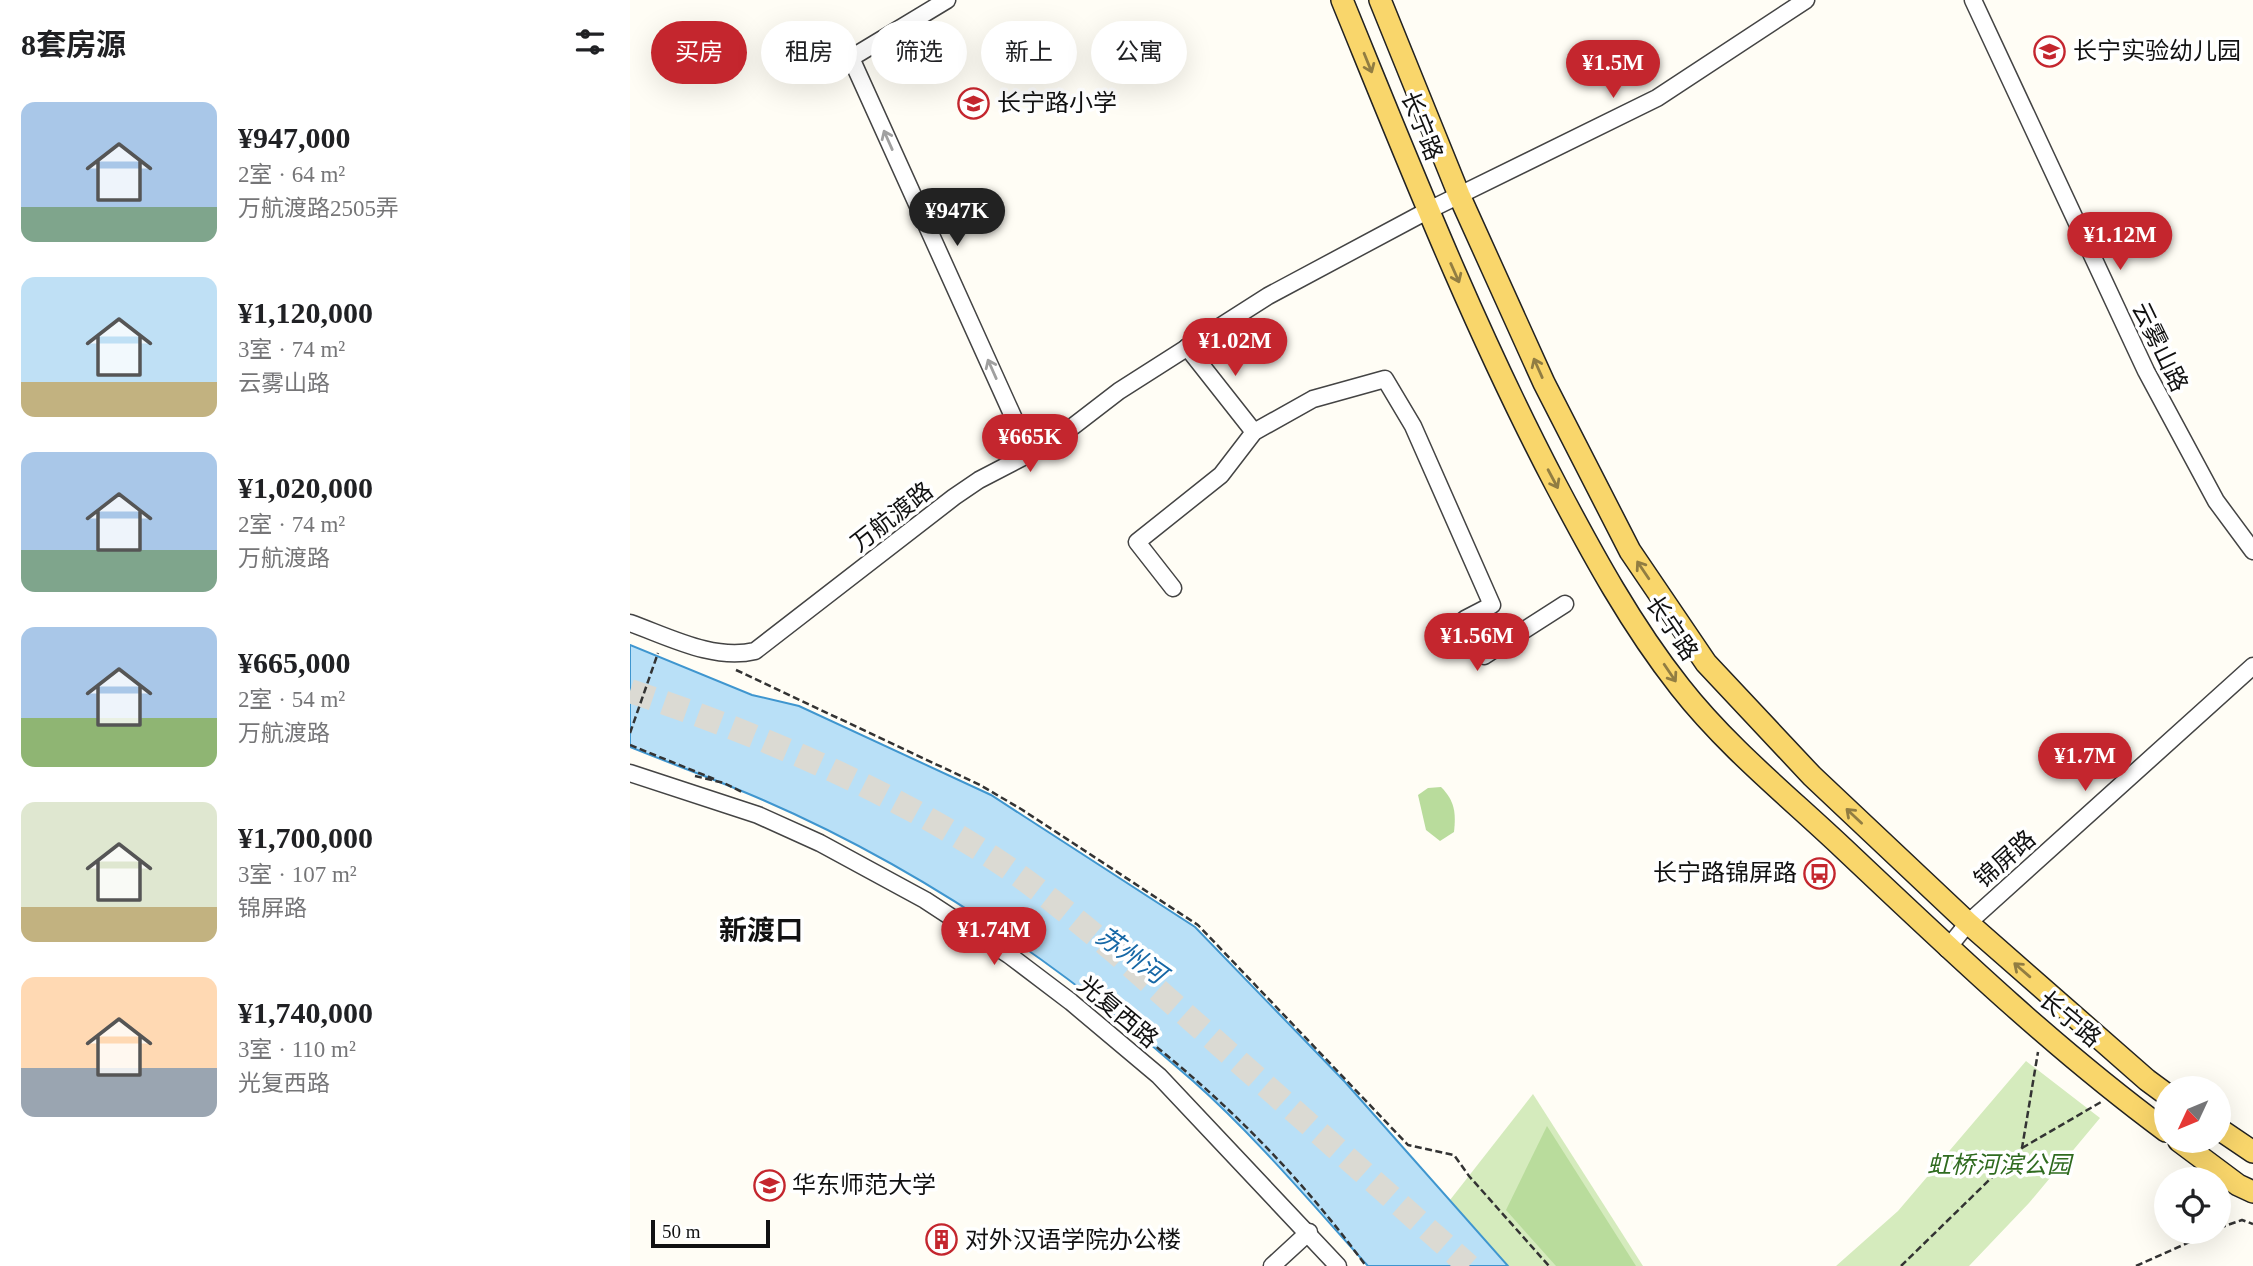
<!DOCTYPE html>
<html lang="zh">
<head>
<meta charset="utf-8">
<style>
	body { margin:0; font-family:"Times New Roman","Noto Sans SC",serif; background:#f6f6f6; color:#202124; height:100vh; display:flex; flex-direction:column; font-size:26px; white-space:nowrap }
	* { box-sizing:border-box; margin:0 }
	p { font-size:23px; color:#757577 }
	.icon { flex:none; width:38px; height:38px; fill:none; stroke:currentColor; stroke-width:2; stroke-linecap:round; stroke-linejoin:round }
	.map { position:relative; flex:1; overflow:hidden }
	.panel { display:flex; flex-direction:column; background:#fff; width:630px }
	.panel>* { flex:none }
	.top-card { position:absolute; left:21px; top:21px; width:665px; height:63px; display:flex; gap:14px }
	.needle { width:46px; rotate:226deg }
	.controls { position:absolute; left:1524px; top:1076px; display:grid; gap:14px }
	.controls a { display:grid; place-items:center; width:77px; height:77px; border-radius:50%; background:#fff; box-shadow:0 7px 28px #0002; font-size:35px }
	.scale { position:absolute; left:21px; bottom:18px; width:119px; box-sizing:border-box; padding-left:7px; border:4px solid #111; border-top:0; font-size:19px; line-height:24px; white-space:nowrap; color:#111; -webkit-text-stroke:5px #fff; paint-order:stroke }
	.price { position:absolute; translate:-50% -60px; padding:0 16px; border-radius:24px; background:#c4262e; color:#fff; font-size:23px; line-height:46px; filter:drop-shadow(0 2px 4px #0008) }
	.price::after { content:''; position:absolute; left:50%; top:42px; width:21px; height:16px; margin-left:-10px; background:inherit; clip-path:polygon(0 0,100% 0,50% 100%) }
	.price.on { background:#222; color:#fff }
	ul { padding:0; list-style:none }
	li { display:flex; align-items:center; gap:21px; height:175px; padding:0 21px }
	li span { display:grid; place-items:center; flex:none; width:196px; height:140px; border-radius:14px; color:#555 }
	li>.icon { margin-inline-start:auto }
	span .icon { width:84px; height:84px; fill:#fffc; stroke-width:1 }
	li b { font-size:30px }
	h2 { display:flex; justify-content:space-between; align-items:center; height:84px; padding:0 21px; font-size:30px }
	.pill { padding:0 24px; border-radius:32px; background:#fff; box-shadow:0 7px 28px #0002; font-size:24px; line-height:63px }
	.pill.on { background:#c4262e; color:#fff }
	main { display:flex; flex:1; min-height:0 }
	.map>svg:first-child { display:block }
	.green { fill:#d5ebbd }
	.forest { fill:#b9dc9c }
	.water { fill:#b9e0f7; stroke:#3f96cf; stroke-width:2 }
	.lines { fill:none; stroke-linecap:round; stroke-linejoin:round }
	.highway-tunnel { stroke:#dbdad3; stroke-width:24; stroke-dasharray:24 12; stroke-linecap:butt }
	.minor-casing { stroke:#444; stroke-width:19 }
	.major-casing { stroke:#222; stroke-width:24 }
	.path { stroke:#333; stroke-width:2.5; stroke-dasharray:7 3.5; stroke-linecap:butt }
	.minor { stroke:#fff; stroke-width:16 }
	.major { stroke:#f9d66b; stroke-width:21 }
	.path-bridge { stroke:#333; stroke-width:2.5; stroke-dasharray:7 3.5; stroke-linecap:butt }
	.oneway { stroke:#917d42 }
	.oneway2 { stroke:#a0a0a0 }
	.labels { text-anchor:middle; stroke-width:7; stroke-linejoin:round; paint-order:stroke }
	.poi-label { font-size:24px; fill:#111; stroke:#fff; text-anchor:start }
	.street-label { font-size:24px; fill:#111; stroke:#fff }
	.park-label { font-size:24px; font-style:italic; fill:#2f6b1f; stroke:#fff }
	.water-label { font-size:26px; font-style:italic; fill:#1768a6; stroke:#fff }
	.quarter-label { font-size:28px; font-weight:bold; fill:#111; stroke:#fff }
</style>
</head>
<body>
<main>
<section class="panel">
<h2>8套房源<svg class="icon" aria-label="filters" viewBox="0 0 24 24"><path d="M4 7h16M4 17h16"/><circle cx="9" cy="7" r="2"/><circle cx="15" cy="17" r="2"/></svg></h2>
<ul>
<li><span style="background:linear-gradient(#a9c7e8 75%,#7fa58c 0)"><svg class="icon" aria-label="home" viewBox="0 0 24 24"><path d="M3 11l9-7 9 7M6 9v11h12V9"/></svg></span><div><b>¥947,000</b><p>2室 · 64 m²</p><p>万航渡路2505弄</p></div></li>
<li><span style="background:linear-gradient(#bfe0f5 75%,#c2b280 0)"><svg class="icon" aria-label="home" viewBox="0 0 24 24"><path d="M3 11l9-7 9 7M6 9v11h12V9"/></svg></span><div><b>¥1,120,000</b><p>3室 · 74 m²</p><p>云雾山路</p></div></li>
<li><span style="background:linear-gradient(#a9c7e8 70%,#7fa58c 0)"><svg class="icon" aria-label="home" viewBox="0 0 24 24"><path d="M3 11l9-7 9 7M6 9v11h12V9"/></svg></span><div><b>¥1,020,000</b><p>2室 · 74 m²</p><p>万航渡路</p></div></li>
<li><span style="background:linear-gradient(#a9c7e8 65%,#8fb573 0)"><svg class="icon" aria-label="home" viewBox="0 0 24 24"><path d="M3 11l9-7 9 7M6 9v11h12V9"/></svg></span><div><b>¥665,000</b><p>2室 · 54 m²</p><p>万航渡路</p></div></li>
<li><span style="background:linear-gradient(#dfe7d0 75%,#c2b280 0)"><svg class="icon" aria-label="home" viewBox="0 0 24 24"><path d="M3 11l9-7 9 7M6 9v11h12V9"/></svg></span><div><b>¥1,700,000</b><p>3室 · 107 m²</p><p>锦屏路</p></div></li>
<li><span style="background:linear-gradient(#ffd9b3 65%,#9aa5b1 0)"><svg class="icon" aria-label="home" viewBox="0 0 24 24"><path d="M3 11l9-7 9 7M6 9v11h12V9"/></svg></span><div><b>¥1,740,000</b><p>3室 · 110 m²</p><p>光复西路</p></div></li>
</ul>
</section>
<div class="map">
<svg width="1623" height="1266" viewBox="0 0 1623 1266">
	<rect width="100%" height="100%" fill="#fffdf5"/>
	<g class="green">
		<path d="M1396,1061l74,57 -71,85 -60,63h-133l62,-55z"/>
		<path d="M903,1094l110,172h-135l-58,-66z"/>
	</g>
	<g class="forest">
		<path d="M811,787c14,14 15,26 13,45l-14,9 -14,-11 -8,-35 10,-7z"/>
		<path d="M917,1126l89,140h-80l-50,-56z"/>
	</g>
	<path class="water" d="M0,645l122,50 47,11 192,89 204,132 150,155 163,184h-140c-56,-62 -113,-130 -175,-185 -128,-113 -273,-213 -430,-281 -43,-19 -89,-35 -133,-53z"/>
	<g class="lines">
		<path class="highway-tunnel" d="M0,691c123,41 243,91 354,161 46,29 89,65 131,100l354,314"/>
		<defs>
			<g id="minor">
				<path d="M317,0l-96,58 179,396"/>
				<path d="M1343,0l173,371 70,130 37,50"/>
				<path d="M557,347l67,85"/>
				<path d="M543,588l-36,-46 84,-67 33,-43 59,-33 72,-20 28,47 79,179 -27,14 19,37 81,-52"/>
				<path d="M0,623c39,14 84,38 125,28l199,-154 25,-17 75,-39 65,-50 149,-95 159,-85 230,-113 149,-98"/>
				<path d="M0,773l128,42 62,28 105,57 84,55 62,47 88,74 179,190"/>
				<path d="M1317,949l21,-26 285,-257"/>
				<path d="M642,1266l37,-34"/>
			</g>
			<g id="major">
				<path d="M712,0c67,164 132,329 214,485 37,70 75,140 124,202 47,60 108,109 163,161 104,98 208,198 323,283"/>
				<path d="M750,0l79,195 85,188 86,168 76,112 106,113 156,147 179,157 19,14"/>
				<path d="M1589,1129l34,23"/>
				<path d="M1549,1141l59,44 15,7"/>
			</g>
		</defs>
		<use href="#minor" class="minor-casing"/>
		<use href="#major" class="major-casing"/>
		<g class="path">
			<path d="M106,670l244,115 41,24 177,116 210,220 46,10 15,21 80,90"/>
			<path d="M0,745l84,34"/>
			<path d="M65,776l29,7 20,10"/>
			<path d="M460,996c109,79 197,162 276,270"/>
			<path d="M1392,1148l79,-46"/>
			<path d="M1589,1228l23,-8 11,4"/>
			<path d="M1271,1266l121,-118 16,-96"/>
			<path d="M1506,1266l76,-34"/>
		</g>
		<use href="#minor" class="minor"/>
		<use href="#major" class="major"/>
		<path class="path-bridge" d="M0,733l28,-80"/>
	</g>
	<defs><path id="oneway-shaft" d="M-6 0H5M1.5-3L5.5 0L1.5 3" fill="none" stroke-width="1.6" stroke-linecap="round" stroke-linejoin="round" transform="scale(1.75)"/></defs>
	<g class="oneway">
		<use href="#oneway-shaft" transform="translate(738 63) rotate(68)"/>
		<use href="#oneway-shaft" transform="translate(825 273) rotate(66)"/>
		<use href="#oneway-shaft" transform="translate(908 368) rotate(-114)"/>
		<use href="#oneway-shaft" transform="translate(923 479) rotate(62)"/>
		<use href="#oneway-shaft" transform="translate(1013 570) rotate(-124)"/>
		<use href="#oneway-shaft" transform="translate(1040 673) rotate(56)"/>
		<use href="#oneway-shaft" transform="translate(1224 816) rotate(-137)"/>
		<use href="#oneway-shaft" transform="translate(1392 970) rotate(-139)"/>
	</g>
	<g class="oneway2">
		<use href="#oneway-shaft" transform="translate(258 140) rotate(-114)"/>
		<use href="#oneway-shaft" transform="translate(362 369) rotate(-114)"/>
	</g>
	<defs>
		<symbol id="school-ring" viewBox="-11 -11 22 22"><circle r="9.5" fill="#fff" stroke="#c4262e" stroke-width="1.5"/><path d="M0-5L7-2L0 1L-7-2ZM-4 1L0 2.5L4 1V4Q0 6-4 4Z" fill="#c4262e"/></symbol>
		<symbol id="bus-ring" viewBox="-11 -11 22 22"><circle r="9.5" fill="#fff" stroke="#c4262e" stroke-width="1.5"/><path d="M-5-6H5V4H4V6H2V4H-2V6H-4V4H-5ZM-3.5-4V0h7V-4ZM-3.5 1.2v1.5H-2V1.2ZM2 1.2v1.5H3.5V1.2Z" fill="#c4262e"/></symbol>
		<symbol id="university-ring" viewBox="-11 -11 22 22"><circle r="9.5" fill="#fff" stroke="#c4262e" stroke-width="1.5"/><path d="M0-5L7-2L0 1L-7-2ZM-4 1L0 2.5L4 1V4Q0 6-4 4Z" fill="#c4262e"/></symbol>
		<symbol id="building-ring" viewBox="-11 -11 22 22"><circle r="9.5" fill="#fff" stroke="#c4262e" stroke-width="1.5"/><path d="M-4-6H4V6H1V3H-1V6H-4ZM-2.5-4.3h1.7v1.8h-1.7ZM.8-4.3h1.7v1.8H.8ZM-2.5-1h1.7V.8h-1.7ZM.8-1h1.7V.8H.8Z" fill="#c4262e"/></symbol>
	</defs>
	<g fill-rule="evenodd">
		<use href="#school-ring" x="1402" y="34" width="35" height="35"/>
		<use href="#school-ring" x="326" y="86" width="35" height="35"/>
		<use href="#bus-ring" x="1172" y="856" width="35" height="35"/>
		<use href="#university-ring" x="122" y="1168" width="35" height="35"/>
		<use href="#building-ring" x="294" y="1222" width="35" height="35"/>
	</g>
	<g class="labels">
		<g class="poi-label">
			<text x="1443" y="59">长宁实验幼儿园</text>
			<text x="367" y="111">长宁路小学</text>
			<text x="1167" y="881" text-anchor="end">长宁路锦屏路</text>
			<text x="162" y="1193">华东师范大学</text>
			<text x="335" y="1248">对外汉语学院办公楼</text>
		</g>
		<g class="street-label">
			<text transform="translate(792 126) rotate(68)" y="8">长宁路</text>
			<text transform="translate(1530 347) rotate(64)" y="8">云雾山路</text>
			<text transform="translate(262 517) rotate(-38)" y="8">万航渡路</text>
			<text transform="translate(1042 628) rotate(56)" y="8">长宁路</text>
			<text transform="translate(1375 859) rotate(-42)" y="8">锦屏路</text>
			<text transform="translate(488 1012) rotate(40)" y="8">光复西路</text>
			<text transform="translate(1440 1019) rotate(40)" y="8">长宁路</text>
		</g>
		<g class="park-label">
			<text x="1369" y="1173">虹桥河滨公园</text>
		</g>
		<g class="water-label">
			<text transform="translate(501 955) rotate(35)" y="9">苏州河</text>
		</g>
		<g class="quarter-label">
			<text x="131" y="940">新渡口</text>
		</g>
	</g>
</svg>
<div class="controls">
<a><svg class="needle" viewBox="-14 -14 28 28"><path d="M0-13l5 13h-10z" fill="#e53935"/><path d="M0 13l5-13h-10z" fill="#757577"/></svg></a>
<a><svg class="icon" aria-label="locate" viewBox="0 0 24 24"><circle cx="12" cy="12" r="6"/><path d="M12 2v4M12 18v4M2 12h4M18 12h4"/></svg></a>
</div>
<div class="scale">50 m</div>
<b class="price" style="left:983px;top:100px">¥1.5M</b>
<b class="price on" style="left:327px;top:248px">¥947K</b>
<b class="price" style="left:1490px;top:272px">¥1.12M</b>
<b class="price" style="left:605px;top:378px">¥1.02M</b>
<b class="price" style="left:400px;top:474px">¥665K</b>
<b class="price" style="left:847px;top:673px">¥1.56M</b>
<b class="price" style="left:1455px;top:793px">¥1.7M</b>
<b class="price" style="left:364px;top:967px">¥1.74M</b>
<div class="top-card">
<a class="pill on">买房</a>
<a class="pill">租房</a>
<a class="pill">筛选</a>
<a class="pill">新上</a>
<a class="pill">公寓</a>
</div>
</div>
</main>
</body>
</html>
